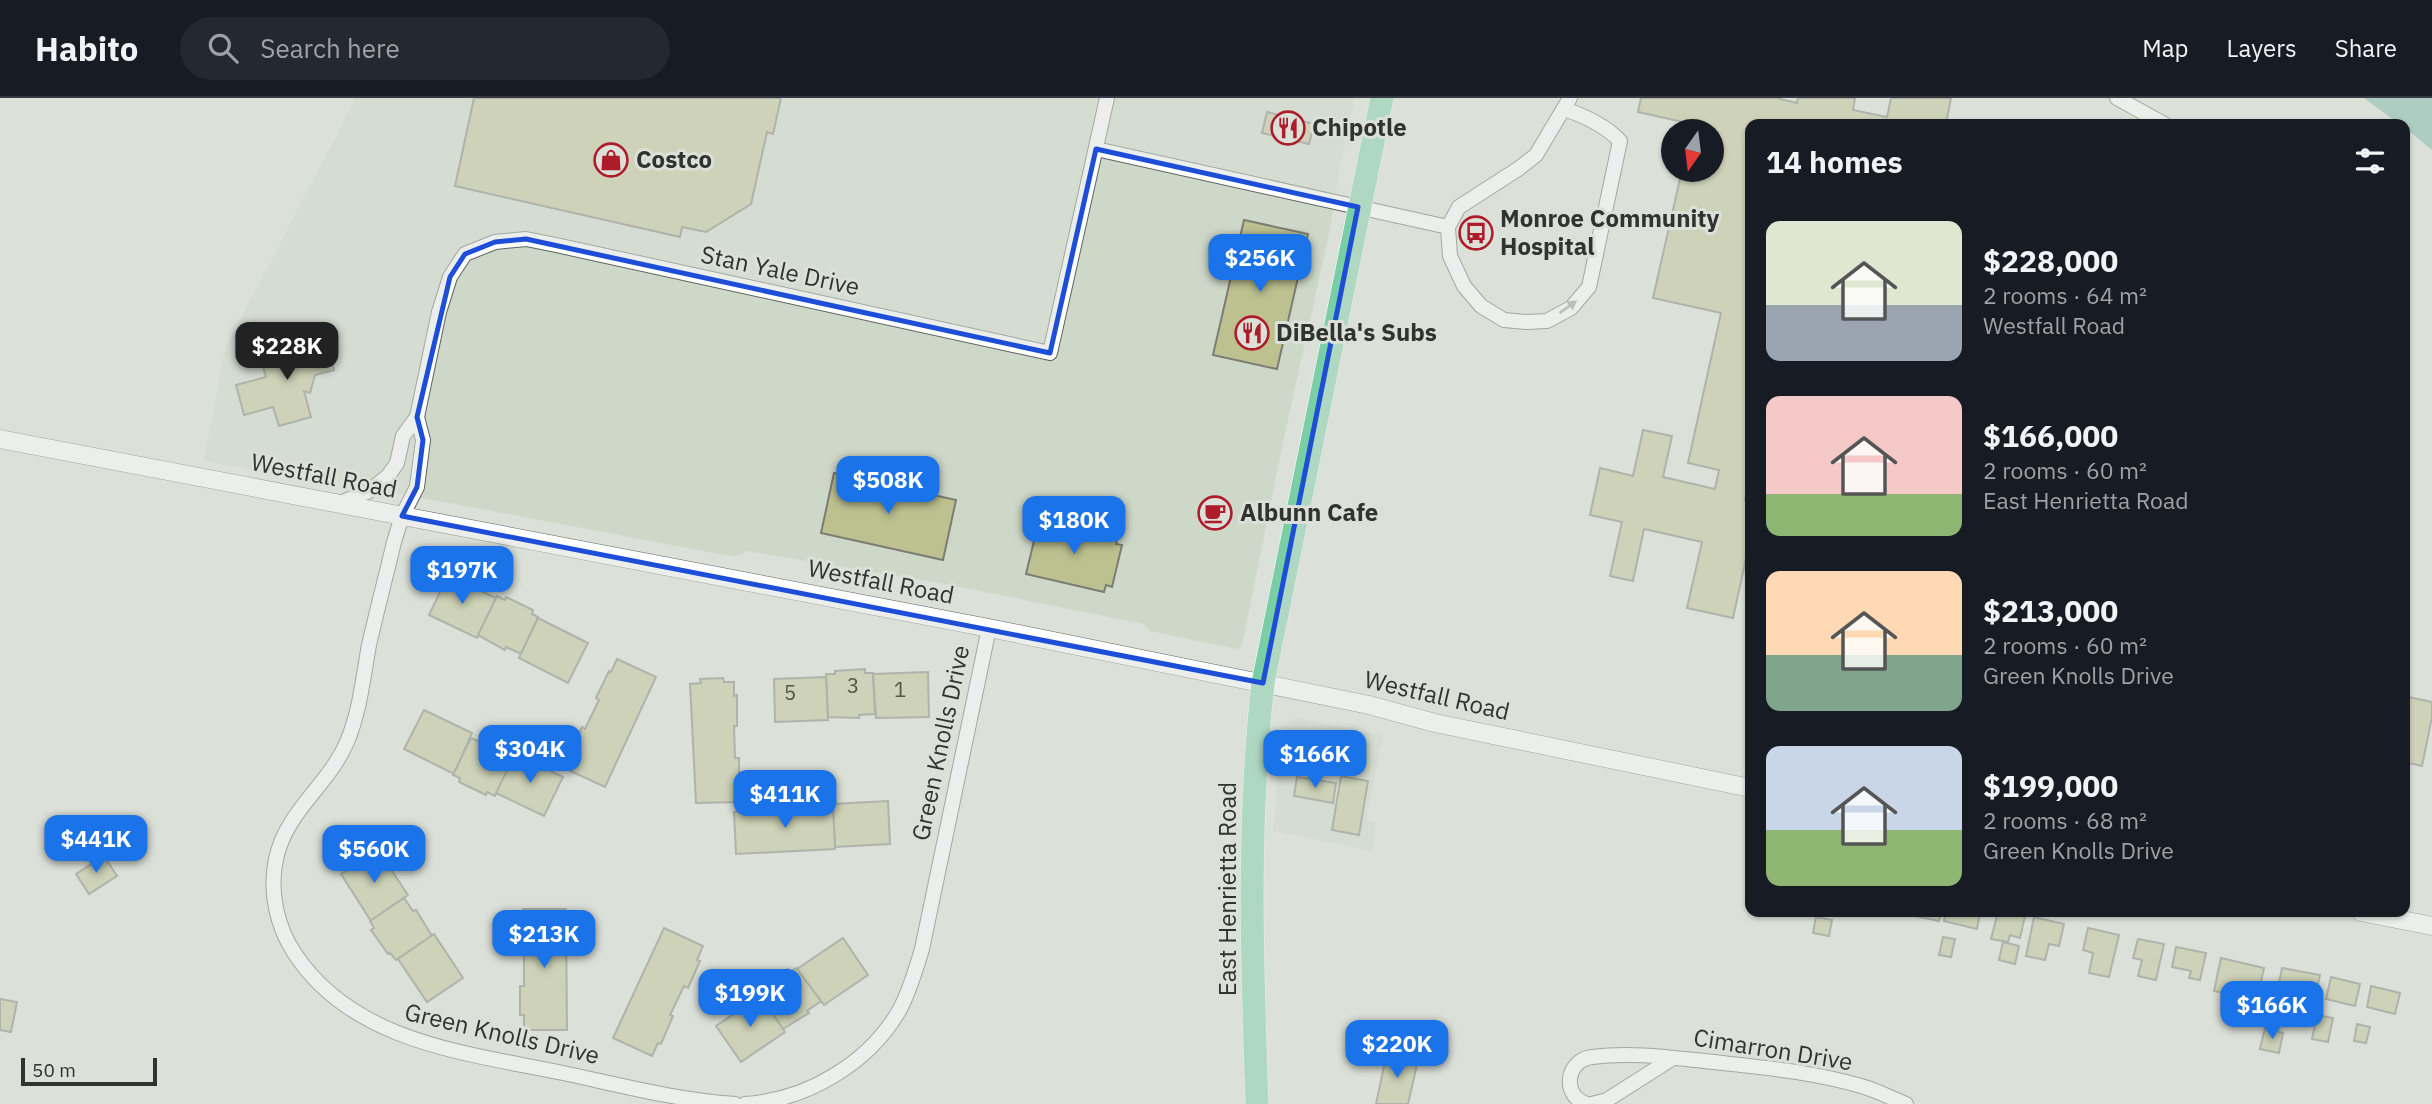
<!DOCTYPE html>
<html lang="en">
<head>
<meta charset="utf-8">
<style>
	body { margin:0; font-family:"IBM Plex Sans",sans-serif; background:#242831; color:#f1f3f6; height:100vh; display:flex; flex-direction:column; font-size:26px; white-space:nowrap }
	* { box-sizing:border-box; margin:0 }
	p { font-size:23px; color:#9ea1a6 }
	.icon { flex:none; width:38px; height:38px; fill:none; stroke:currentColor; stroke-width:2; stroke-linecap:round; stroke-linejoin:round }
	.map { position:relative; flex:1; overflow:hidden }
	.sheet { position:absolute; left:1745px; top:21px; width:665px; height:798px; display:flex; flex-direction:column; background:#171b24; border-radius:14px; box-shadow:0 2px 5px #0004 }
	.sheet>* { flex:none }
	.needle { width:46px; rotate:194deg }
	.fabs { position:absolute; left:1661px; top:21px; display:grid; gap:14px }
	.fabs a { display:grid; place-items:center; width:63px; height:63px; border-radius:50%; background:#171b24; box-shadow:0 2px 5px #0004; font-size:35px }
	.scale { position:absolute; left:21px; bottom:18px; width:136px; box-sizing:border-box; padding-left:7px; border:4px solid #313330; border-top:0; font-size:19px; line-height:24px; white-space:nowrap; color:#313330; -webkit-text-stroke:5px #dbe0d8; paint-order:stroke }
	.price { position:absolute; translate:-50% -60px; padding:0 16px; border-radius:14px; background:#1a73e8; color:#fff; font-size:23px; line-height:46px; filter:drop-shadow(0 2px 4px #0008) }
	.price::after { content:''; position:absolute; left:50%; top:42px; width:21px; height:16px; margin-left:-10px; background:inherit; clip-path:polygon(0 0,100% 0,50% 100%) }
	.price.current { background:#222; color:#fff }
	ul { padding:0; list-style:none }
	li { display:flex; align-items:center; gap:21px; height:175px; padding:0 21px }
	li span { display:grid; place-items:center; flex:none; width:196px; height:140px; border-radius:14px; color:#555 }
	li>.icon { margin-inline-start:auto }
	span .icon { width:84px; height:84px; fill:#fffc; stroke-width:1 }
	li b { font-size:30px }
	h2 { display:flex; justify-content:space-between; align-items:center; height:84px; padding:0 21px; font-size:30px }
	header { display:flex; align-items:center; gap:42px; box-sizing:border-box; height:98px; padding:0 35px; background:#171b24; border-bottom:2px solid #363941 }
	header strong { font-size:33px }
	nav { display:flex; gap:38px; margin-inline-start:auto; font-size:24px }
	.search { width:490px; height:63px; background:#242831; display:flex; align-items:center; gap:18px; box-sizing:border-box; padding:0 24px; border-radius:38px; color:#9ea1a6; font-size:26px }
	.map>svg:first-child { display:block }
	.built { fill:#ced8c9 }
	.water { fill:#78b4a6 }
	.building { fill:#bdc190; stroke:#7c7d74; stroke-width:2 }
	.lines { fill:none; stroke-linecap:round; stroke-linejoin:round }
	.minor-casing { stroke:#5f645d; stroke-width:16 }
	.tertiary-casing { stroke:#5f645d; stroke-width:19 }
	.primary-casing { stroke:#fff; stroke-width:24 }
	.minor { stroke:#fff; stroke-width:14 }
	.tertiary { stroke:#fff; stroke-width:18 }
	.primary { stroke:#7acea6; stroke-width:23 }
	.oneway { fill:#989998 }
	.marked { fill:none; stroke:#1d4ed8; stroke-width:5; stroke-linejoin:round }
	.labels { text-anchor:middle; stroke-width:6; stroke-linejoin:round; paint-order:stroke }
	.number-label { font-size:21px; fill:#545648 }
	.poi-label { font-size:24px; font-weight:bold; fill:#313330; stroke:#dbe0d8; text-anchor:start }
	.street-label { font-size:24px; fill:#313330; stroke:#dbe0d8 }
</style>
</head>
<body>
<header>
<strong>Habito</strong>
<div class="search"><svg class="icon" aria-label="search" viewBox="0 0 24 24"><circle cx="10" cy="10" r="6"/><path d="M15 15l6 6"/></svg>Search here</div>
<nav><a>Map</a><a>Layers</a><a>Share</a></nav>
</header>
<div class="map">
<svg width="2432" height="1006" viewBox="0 0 2432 1006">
	<rect width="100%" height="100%" fill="#dbe0d8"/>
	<g class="built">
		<path d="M356,0h999l-15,68 -11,68 -46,208 -41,204 -5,3 -87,-18 -7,-7 -192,-39 -204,-34 -12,6 -280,-53 -251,-43 21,-112z"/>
		<path d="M1293,621h8l82,17 -17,84 10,2 -4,29 -98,-20 6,-96 2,-6z"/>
	</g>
	<path class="water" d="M2364,0h68v52l-27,-22 -1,-4h-5z"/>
	<g class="building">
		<path d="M474,0h307l-8,36 -6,-2 -16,72 -45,28 -24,-5 -2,10 -225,-51z"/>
		<path d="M1641,0h135l21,5 1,-5h57l-2,12 34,7 4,-19h60l-5,26h-196v354l-5,22 5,2v52h-3l-14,64 -46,-10 15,-66 -58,-13 -11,52 -23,-5 12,-54 -32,-7 10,-47 33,8 10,-46 29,6 -9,41 52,12 4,-19 -31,-7 33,-150 -68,-15 29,-128h30v-39h-22l2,-7 -54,-12z"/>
		<path d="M1267,14l47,12 -5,20 -47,-11z"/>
		<path d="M1244,122l64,14 -31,135 -64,-14z"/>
		<path d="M325,240l9,32 -19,5 -5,18 -6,-2 7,26 -32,9 -6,-19 -29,8 -8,-30 30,-8 -6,-21z"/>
		<path d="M834,375l122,27 -13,60 -122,-27z"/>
		<path d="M1039,422l79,17 -2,7 6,1 -10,42 -6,-2 -2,7 -78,-18z"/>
		<path d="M448,477l48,23 -19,40 -48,-23z"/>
		<path d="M497,498l8,4 1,-3 27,13 -1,4 6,3 -17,37 -15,-7 -1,3 -27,-15z"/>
		<path d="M538,520l50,25 -20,40 -49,-25z"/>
		<path d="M617,561l39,18 -51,110 -39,-18 6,-14 -3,-1 13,-27 3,2 14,-29 -3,-2 13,-27 2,1z"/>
		<path d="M865,571v4h8l2,41 -16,1v3l-31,-1 -2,-43h9v-3z"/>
		<path d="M928,574l1,45 -53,1 -3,-44z"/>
		<path d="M826,579l2,43 -53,2 -1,-43z"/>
		<path d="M723,580l1,4h10v14l3,-1v31h-3l1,32h4v44l-43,1 -6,-119 11,-1 -1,-4z"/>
		<path d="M2404,598l28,6v15l-10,49 -18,-4z"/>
		<path d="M424,612l48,23 -18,41 -50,-25z"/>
		<path d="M471,640l14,6 2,-2 27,15 -19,39 -8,-4 -1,3 -27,-13 1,-4 -7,-3z"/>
		<path d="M515,656l48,23 -19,39 -48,-23z"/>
		<path d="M1341,678l27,5 -9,54 -27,-5z"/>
		<path d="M1297,679l39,6 -3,20 -39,-7z"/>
		<path d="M888,703l2,43 -55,3 -2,-43z"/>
		<path d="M815,707v3l18,-1 2,42 -99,5 -2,-42 69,-4v-2z"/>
		<path d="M378,752l30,45 -37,26 -30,-47z"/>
		<path d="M104,758l13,20 -28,18 -13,-20z"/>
		<path d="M404,800l9,13 3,-1 16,26 -36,24 -6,-7 -2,1 -17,-24 3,-2 -4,-7z"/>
		<path d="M523,811h43l1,121h-43v-15h-4v-29h4v-32h-3v-31l2,1z"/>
		<path d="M1911,814h30l-2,9 -28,-6z"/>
		<path d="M1946,814h34l-3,17 -33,-8z"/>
		<path d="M1998,814h15l12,4 -5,22 -10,-3 -2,7 -17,-3z"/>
		<path d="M1816,819l16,3 -3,16 -16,-3z"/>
		<path d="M2034,819l30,7 -5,22 -10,-2 -4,16 -19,-4z"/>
		<path d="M664,830l39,18 -6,14 3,1 -12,27 -4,-2 -14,29 3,1 -12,28 -3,-1 -6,13 -39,-18z"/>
		<path d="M2088,830l31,7 -10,42 -20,-4 4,-20 -10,-3z"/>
		<path d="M434,836l29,44 -36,24 -29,-43z"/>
		<path d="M1943,839l12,2 -4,18 -12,-2z"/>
		<path d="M843,840l25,37 -44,30 -27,-36z"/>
		<path d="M2138,841l26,5 -8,36 -18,-4 4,-16 -9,-2z"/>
		<path d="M2003,844l16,4 -4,18 -16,-4z"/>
		<path d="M2176,849l30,6 -6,27 -11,-2 2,-7 -19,-4z"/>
		<path d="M2221,860l43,10 -5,23 -23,-6 -2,10 -20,-4z"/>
		<path d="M796,870l25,33 -14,10 2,2 -26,16 -25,-35 7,-5 -2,-3 25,-17 2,3z"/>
		<path d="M2282,870l38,7 -6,26 -30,-7 2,-10 -7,-1z"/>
		<path d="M2331,879l29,7 -5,22 -29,-7z"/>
		<path d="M2371,888l29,7 -5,21 -28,-7z"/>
		<path d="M760,898l25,36 -44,30 -25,-36z"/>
		<path d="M0,901l17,3 -6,30 -11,-2z"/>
		<path d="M2317,917l16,3 -5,24 -16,-3z"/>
		<path d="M2357,926l13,3 -4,16 -12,-2z"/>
		<path d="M2265,930l18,5 -4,20 -19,-4z"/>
		<path d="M1387,954l31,8 -10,44h-32z"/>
	</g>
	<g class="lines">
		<defs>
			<g id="minor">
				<path d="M2117,0l47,26"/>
				<path d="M1096,51l352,78"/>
				<path d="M1448,129l2,29 14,30 17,20 23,14 23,2 20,-1 24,-13 18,-21 31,-146c-15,-16 -35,-25 -56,-32"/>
				<path d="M1448,129l11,-20 59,-38 18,-14 34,-57"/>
				<path d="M417,319l6,23 -6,47 -15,29 -8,26c-8,34 -17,68 -25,103 -6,33 -9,66 -22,97 -19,44 -61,69 -71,117 -7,33 1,68 19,95 59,89 172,99 268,119 57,12 113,27 172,31"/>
				<path d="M338,406l31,-13 19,-15 9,-13 6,-27 14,-19 22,-105 11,-35 15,-23 30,-12 31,-3 30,6 494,108 57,-255"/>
				<path d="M745,1006c61,-4 124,-40 155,-95 10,-19 16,-40 22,-60l67,-321"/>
				<path d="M1587,1006c-26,-8 -21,-44 5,-47 37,-5 75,0 112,4 53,6 106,10 157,25 15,4 30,12 45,18"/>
				<path d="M1592,1006l15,-4 66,-42"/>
			</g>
			<g id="tertiary">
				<path d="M0,341l989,189 380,77 66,18 315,65"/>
				<path d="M2361,814l71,14"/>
			</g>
			<path id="primary" d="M1257,1006c-5,-141 -10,-281 6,-421l119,-585"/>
		</defs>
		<use href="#minor" class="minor-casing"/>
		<use href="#tertiary" class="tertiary-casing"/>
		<use href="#primary" class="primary-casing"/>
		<use href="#minor" class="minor"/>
		<use href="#tertiary" class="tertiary"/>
		<use href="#primary" class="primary"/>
	</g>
	<defs><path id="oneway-solid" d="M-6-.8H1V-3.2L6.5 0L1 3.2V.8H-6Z" transform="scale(1.75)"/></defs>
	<use class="oneway" href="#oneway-solid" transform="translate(1568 209) rotate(-36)"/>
	<path d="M0 0H2432V1006H0ZM1096,51l262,58 -95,476 -861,-167 15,-29 6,-47 -6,-23 33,-140 15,-23 30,-12 31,-3 524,114z" fill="#dbe0d8" fill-opacity=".55" fill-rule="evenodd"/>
	<path class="marked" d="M1096,51l262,58 -95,476 -861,-167 15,-29 6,-47 -6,-23 33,-140 15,-23 30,-12 31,-3 524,114z"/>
	<defs>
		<symbol id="restaurant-ring" viewBox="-11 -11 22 22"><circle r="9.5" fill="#dbe0d8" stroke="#ae1b29" stroke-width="1.5"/><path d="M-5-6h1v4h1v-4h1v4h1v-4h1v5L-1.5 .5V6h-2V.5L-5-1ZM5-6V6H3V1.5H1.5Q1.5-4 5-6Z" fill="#ae1b29"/></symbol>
		<symbol id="shop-ring" viewBox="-11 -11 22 22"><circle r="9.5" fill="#dbe0d8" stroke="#ae1b29" stroke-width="1.5"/><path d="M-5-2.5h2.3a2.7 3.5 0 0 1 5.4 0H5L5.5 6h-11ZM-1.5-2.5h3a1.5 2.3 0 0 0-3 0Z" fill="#ae1b29"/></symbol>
		<symbol id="bus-ring" viewBox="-11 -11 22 22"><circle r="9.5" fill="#dbe0d8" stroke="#ae1b29" stroke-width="1.5"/><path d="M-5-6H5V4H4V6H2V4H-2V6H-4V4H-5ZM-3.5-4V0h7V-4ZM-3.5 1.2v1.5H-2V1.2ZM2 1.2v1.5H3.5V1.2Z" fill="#ae1b29"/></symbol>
		<symbol id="cafe-ring" viewBox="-11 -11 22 22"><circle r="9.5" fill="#dbe0d8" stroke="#ae1b29" stroke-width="1.5"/><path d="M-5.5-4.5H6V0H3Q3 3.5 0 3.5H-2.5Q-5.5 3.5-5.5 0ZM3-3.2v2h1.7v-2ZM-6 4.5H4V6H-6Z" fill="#ae1b29"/></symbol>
	</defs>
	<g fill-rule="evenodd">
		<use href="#restaurant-ring" x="1269" y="11" width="38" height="38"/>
		<use href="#shop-ring" x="592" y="43" width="38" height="38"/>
		<use href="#bus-ring" x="1457" y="116" width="38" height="38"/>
		<use href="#restaurant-ring" x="1233" y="216" width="38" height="38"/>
		<use href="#cafe-ring" x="1196" y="396" width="38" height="38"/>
	</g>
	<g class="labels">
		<g class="number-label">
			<text x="853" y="595">3</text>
			<text x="900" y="599">1</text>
			<text x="790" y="602">5</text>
		</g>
		<g class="poi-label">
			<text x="1312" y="38">Chipotle</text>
			<text x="636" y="70">Costco</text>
			<text x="1500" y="129">Monroe Community<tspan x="1500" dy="28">Hospital</tspan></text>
			<text x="1276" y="243">DiBella's Subs</text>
			<text x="1240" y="423">Albunn Cafe</text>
		</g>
		<g class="street-label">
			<text transform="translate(780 173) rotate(12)" y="8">Stan Yale Drive</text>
			<text transform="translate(324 378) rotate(11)" y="8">Westfall Road</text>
			<text transform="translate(881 484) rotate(11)" y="8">Westfall Road</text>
			<text transform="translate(1437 598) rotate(13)" y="8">Westfall Road</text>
			<text transform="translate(941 645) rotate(-78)" y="8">Green Knolls Drive</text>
			<text transform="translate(1228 791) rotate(-90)" y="8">East Henrietta Road</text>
			<text transform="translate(502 936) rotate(13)" y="8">Green Knolls Drive</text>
			<text transform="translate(1773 952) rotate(9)" y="8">Cimarron Drive</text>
		</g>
	</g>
</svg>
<div class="fabs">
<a><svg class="needle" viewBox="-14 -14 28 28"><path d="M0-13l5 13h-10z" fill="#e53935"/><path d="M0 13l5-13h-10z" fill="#9ea1a6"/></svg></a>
</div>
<div class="scale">50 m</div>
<b class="price" style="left:1260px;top:196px">$256K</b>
<b class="price current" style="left:287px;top:284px">$228K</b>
<b class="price" style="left:888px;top:418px">$508K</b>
<b class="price" style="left:1074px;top:458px">$180K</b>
<b class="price" style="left:462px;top:508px">$197K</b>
<b class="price" style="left:530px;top:687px">$304K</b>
<b class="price" style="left:1315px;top:692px">$166K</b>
<b class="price" style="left:785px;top:732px">$411K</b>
<b class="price" style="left:96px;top:777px">$441K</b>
<b class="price" style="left:374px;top:787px">$560K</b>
<b class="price" style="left:544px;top:872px">$213K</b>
<b class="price" style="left:750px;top:931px">$199K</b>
<b class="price" style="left:2272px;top:943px">$166K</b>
<b class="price" style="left:1397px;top:982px">$220K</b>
<section class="sheet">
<h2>14 homes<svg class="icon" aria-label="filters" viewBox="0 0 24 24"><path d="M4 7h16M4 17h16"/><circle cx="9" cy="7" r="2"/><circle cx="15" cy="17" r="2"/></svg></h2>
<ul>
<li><span style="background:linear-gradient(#dfe7d0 60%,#9aa5b1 0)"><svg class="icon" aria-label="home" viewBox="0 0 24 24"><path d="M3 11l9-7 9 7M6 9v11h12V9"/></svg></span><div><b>$228,000</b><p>2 rooms · 64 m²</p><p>Westfall Road</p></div></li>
<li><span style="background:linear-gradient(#f6c9c9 70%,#8fb573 0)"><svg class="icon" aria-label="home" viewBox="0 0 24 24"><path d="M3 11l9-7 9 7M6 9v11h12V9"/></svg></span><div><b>$166,000</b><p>2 rooms · 60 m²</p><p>East Henrietta Road</p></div></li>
<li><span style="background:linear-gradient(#ffd9b3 60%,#7fa58c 0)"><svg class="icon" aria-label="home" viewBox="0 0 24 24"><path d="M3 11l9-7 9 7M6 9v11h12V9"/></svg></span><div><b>$213,000</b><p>2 rooms · 60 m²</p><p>Green Knolls Drive</p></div></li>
<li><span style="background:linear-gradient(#c9d6e8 60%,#8fb573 0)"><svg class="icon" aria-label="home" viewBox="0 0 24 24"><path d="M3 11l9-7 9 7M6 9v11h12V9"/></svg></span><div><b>$199,000</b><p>2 rooms · 68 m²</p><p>Green Knolls Drive</p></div></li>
</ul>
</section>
</div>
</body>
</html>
